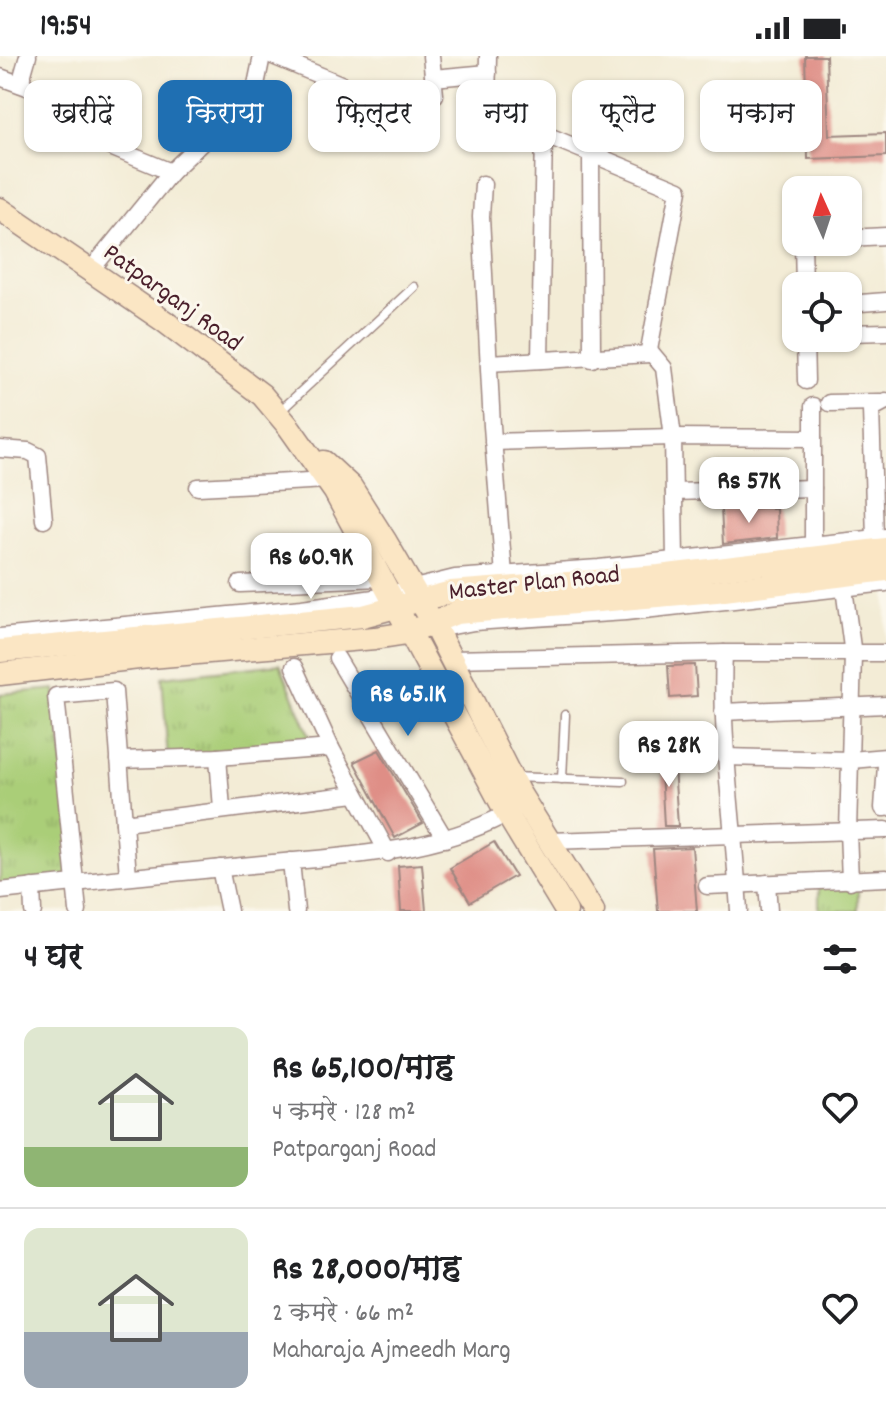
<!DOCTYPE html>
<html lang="hi">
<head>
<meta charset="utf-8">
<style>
	body { margin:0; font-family:Dekko,"Playpen Sans Deva",sans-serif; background:#f6f6f6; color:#202124; height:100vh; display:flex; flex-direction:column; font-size:30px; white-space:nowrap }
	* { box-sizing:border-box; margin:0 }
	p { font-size:26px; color:#757577 }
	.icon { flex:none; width:44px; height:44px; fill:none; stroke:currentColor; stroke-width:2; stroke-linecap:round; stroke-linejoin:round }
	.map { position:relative; height:855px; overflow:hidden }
	.sheet { display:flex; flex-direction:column; background:#fff; flex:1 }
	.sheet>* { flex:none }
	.guide { position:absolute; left:24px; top:24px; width:838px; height:72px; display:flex; gap:16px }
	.needle { width:52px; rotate:357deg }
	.fabs { position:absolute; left:782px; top:120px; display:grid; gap:16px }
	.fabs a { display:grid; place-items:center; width:80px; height:80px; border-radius:16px; background:#fff; box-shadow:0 2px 6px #0004; font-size:40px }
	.price { position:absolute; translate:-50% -68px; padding:0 18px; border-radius:16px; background:#fff; color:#222; font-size:26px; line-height:52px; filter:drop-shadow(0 2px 4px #0008) }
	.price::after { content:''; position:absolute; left:50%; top:48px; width:24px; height:18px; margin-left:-12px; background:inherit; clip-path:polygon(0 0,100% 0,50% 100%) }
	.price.current { background:#1f6fb2; color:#fff }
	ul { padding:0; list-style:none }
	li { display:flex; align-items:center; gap:24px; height:200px; padding:0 24px }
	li+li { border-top:2px solid #e0e0e0 }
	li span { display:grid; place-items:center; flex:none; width:224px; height:160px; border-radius:16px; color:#555 }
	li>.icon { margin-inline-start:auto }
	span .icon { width:96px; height:96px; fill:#fffc; stroke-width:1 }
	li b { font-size:34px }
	h2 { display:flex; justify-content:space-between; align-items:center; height:96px; padding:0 24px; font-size:34px }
	.pill { padding:0 28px; border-radius:16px; background:#fff; box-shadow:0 2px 6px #0004; font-size:28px; line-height:72px }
	.pill.current { background:#1f6fb2; color:#fff }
	.status { display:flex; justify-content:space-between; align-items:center; height:56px; padding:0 40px; background:#fff; direction:ltr }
	.status svg { height:22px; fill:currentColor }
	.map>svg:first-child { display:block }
	.park { fill:url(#park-tufts); stroke:#7a7652; stroke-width:2 }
	.building { fill:#df8e86 }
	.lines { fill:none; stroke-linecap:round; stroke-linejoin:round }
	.lane-casing { stroke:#9e8680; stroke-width:11 }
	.street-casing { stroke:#9e8680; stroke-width:19 }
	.secondary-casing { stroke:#9e8680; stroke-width:25 }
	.lane { stroke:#fff; stroke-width:8 }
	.street { stroke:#fff; stroke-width:16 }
	.secondary { stroke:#fbe6c4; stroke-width:22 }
	.labels { text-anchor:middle; stroke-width:6; stroke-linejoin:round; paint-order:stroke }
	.street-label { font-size:26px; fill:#4a1f2b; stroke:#fbf7ec }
</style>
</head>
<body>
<div class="status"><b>19:54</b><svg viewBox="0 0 49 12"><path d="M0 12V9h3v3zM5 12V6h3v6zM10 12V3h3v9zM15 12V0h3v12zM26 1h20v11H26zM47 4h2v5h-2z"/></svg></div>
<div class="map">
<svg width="886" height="855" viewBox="0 0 886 855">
	<defs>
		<pattern id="park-tufts" width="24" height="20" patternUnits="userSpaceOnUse" patternTransform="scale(2)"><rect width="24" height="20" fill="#aace78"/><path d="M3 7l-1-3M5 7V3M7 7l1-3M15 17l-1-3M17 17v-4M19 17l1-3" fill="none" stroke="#94b068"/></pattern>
	</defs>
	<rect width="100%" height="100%" fill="#fbf7ec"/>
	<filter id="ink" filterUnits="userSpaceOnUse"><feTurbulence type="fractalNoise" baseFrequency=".0125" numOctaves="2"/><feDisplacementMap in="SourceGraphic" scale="16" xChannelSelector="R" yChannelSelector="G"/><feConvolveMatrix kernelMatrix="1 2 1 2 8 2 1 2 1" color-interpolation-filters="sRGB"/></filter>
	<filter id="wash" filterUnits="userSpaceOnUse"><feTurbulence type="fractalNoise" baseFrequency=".006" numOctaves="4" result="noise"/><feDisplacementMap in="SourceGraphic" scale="32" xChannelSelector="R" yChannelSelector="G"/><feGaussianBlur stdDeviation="1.8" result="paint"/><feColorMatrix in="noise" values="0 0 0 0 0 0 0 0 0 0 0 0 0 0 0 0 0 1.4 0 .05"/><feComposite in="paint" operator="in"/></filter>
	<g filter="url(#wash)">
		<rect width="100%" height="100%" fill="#f3ecd6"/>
		<g class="park">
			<path d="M280,608l33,80 -145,16 -6,-83z"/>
			<path d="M55,633l21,193 -76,9v-197z"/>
			<path d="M858,830v25h-39v-24z"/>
		</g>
		<g id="blocks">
			<g class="building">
				<path d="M805,0h21l3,79 57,-2v23l-78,3z"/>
				<path d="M754,452h22l1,30 -54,6 -2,-35z"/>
				<path d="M695,609l2,31 -27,2 -2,-32z"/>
				<path d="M379,694l44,73 -28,15 -41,-76z"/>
				<path d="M660,696h13l5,74h-14z"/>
				<path d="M494,786l21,34 -45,26 -20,-34z"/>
				<path d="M692,791l5,64h-39l-5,-62z"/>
				<path d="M422,808l4,47h-25l-3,-45z"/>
			</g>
		</g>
	</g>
	<g filter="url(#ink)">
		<use href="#blocks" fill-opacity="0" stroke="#9e8680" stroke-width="2"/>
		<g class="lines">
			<defs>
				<g id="lane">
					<path d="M278,357l136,-126"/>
					<path d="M512,721l111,4"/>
					<path d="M562,723l3,-64"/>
				</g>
				<g id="street">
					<path d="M273,0l77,32 66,17"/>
					<path d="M431,0l4,39"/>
					<path d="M488,0l-1,50 6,7 186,77 -30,160 15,18 9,69 2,123"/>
					<path d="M0,21l49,18"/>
					<path d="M433,22l55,-5"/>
					<path d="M20,28l8,-28"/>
					<path d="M91,83l80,33"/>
					<path d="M591,99l1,204"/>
					<path d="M483,128l-2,33 11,209 12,149"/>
					<path d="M848,182l38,-2"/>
					<path d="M803,186l1,44"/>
					<path d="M91,214l80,-98 43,-41 18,-13 17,-19 7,-14 6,-29"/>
					<path d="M848,248l38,-3"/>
					<path d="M848,277l38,-1"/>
					<path d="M805,282l1,43"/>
					<path d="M540,304l4,-227"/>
					<path d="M489,307l161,-9"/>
					<path d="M829,347l51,-1"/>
					<path d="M493,386l180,-5 140,1"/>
					<path d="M0,393l28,2 10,5 6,64"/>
					<path d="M198,431l129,-7"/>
					<path d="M674,436l139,-4"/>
					<path d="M875,482l-4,-129 15,-8"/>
					<path d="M813,490v-140"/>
					<path d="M240,528l140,-6"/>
					<path d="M844,532l9,67 -5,176 2,50"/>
					<path d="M436,573l38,-7 152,-10 260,-29"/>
					<path d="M0,581l302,-29 72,-10 81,-20 144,-10 287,-31"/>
					<path d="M724,597h162"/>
					<path d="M337,602l108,181"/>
					<path d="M451,603l273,-6c-4,86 10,172 15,258"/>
					<path d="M294,611l37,81 57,105"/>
					<path d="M723,656l163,-7"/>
					<path d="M218,701l4,52"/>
					<path d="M726,701l125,3 35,-3"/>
					<path d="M119,704l99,-3 113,-9"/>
					<path d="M886,709l-3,43h3"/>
					<path d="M124,767l231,-29"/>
					<path d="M549,785l337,-11"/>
					<path d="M291,805l5,50"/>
					<path d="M220,812l9,43"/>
					<path d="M767,827l2,28"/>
					<path d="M707,830l179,-8"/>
					<path d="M32,831l1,24"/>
					<path d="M0,835c87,-10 174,-18 262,-27 87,-9 177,-10 255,-56"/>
					<path d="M78,855l-22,-215 58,-5 14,185"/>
				</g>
				<g id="secondary">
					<path d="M0,153l164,112 98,74 27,32 46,65 172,322 59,97"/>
					<path d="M324,406l27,25 35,55 46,79 86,170 75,120"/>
					<path d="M0,595l363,-35 88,-24 208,-16 227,-27"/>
					<path d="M0,618l139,-16 236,-20 32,-5 49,-20 260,-22 170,-21"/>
				</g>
			</defs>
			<use href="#lane" class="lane-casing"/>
			<use href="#street" class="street-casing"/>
			<use href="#secondary" class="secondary-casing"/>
			<use href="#lane" class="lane"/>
			<use href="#street" class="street"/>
			<use href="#secondary" class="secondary"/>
		</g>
	</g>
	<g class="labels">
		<g class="street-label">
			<text transform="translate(174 240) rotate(36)" y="9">Patparganj Road</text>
			<text transform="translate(534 525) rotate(-6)" y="9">Master Plan Road</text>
		</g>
	</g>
</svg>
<div class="fabs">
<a><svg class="needle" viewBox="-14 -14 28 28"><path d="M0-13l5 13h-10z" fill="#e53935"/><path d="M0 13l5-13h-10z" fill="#757577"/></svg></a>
<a><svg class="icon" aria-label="locate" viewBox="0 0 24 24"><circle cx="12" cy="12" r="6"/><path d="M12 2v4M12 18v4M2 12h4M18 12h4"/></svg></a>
</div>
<b class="price" style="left:749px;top:469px">Rs 57K</b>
<b class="price" style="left:311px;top:545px">Rs 60.9K</b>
<b class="price current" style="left:408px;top:682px">Rs 65.1K</b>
<b class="price" style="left:669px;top:733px">Rs 28K</b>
<div class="guide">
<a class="pill">खरीदें</a>
<a class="pill current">किराया</a>
<a class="pill">फ़िल्टर</a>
<a class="pill">नया</a>
<a class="pill">फ़्लैट</a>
<a class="pill">मकान</a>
</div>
</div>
<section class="sheet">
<h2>4 घर<svg class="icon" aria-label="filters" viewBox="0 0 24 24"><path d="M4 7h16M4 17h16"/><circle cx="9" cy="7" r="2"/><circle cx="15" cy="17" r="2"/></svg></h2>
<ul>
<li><span style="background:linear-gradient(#dfe7d0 75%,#8fb573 0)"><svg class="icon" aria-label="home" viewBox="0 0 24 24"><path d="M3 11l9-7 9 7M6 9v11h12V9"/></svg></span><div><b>Rs 65,100/माह</b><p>4 कमरे · 128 m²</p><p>Patparganj Road</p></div><svg class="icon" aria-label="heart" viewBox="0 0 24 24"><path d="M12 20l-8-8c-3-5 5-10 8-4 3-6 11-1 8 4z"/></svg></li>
<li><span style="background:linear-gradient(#dfe7d0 65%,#9aa5b1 0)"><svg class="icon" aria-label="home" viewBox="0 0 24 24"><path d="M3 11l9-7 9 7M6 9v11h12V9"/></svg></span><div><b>Rs 28,000/माह</b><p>2 कमरे · 66 m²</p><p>Maharaja Ajmeedh Marg</p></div><svg class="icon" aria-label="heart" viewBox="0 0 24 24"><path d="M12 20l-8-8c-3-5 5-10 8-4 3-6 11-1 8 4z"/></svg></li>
</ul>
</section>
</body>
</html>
